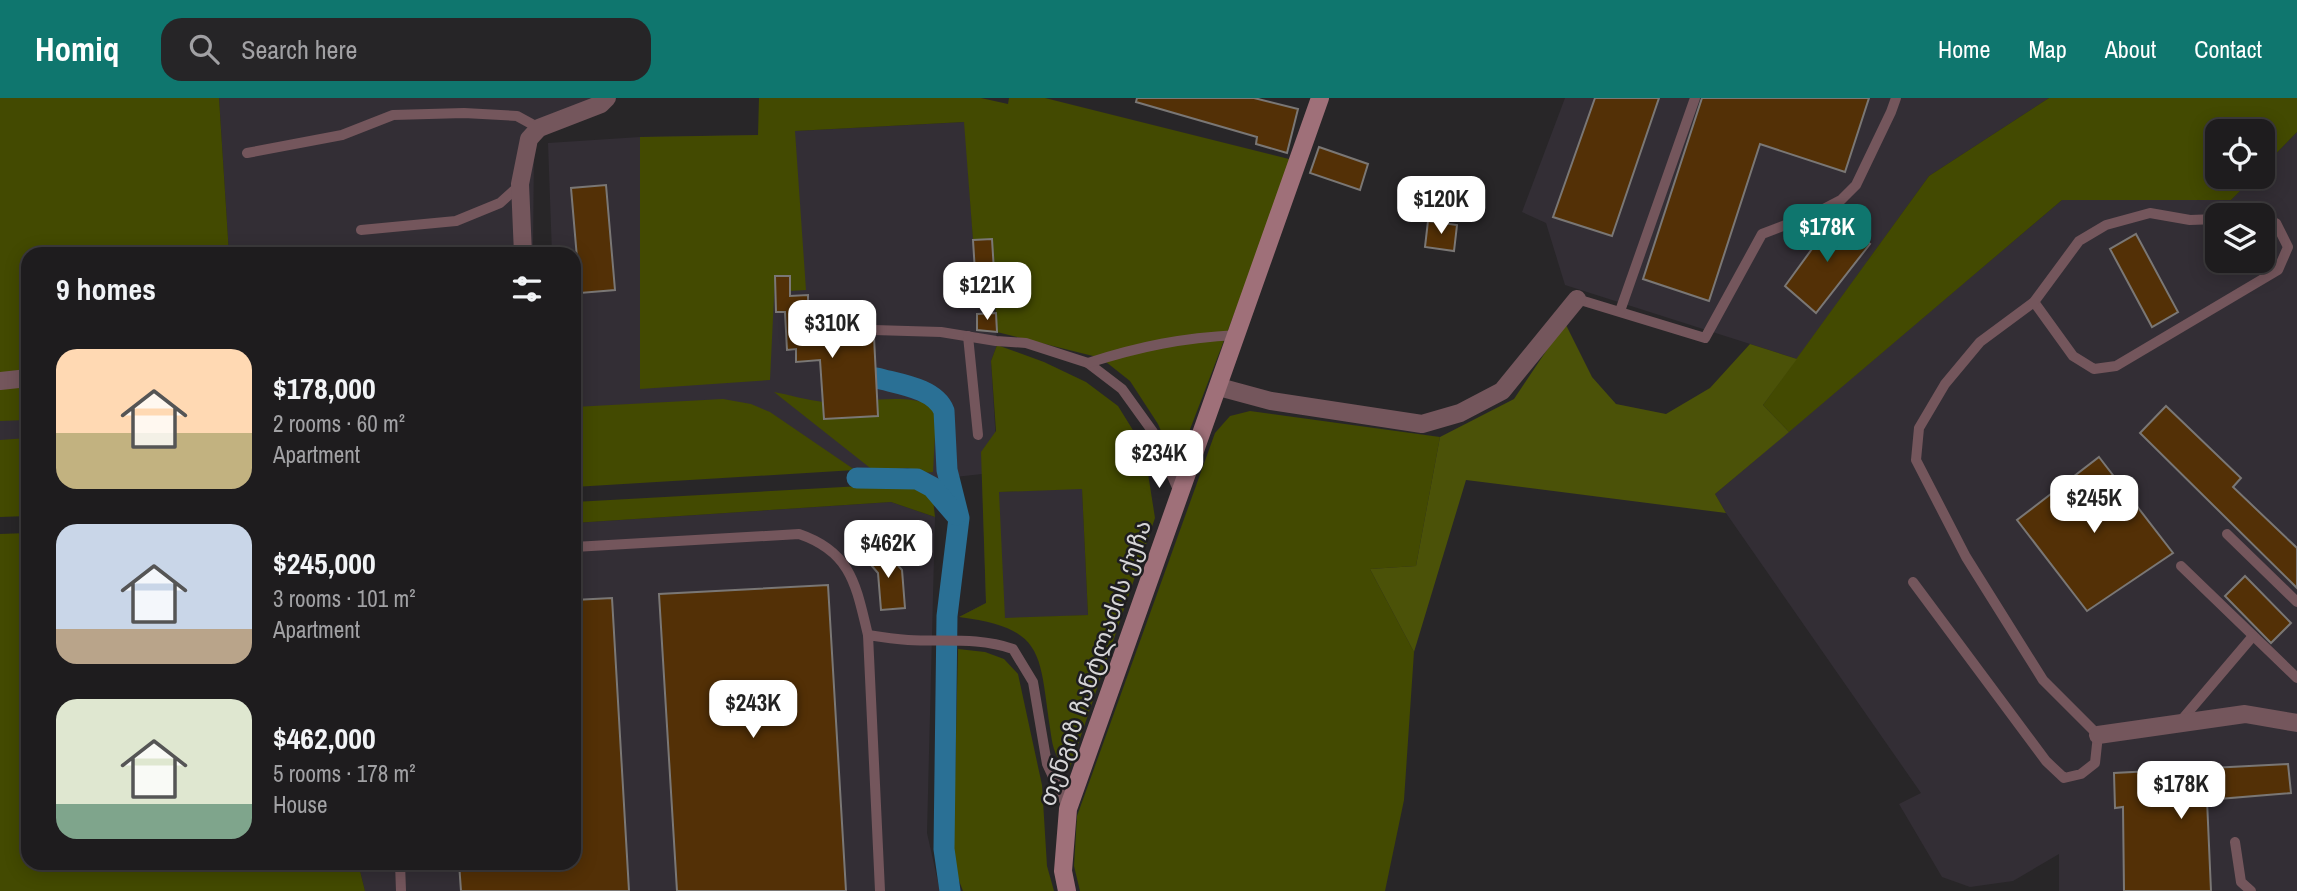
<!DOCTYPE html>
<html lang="en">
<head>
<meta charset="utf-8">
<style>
	body { margin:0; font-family:"Archivo Narrow","Noto Sans Georgian",sans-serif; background:#262527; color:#f1f3f6; height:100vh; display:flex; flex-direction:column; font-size:26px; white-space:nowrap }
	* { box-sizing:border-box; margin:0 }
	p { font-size:23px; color:#a1a1a4 }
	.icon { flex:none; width:38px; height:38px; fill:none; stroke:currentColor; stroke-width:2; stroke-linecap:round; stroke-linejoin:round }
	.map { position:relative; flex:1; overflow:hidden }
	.side { position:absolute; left:21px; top:149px; width:560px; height:623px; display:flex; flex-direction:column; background:#1e1c1e; border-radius:21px; box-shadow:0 4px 18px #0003,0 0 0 2px #3c3a3c }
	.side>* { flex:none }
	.controls { position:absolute; left:2205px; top:21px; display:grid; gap:14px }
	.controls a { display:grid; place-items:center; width:70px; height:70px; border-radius:14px; background:#1e1c1e; box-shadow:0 4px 18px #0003,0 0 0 2px #3c3a3c; font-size:35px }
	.price { position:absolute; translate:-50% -60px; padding:0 16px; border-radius:14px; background:#fff; color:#222; font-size:23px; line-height:46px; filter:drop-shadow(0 2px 4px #0008) }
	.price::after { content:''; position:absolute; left:50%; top:42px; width:21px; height:16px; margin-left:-10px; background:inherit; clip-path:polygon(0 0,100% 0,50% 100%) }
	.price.current { background:#0f766e; color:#fff }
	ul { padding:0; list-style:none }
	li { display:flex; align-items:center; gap:21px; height:175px; padding:0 35px }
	li span { display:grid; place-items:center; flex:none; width:196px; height:140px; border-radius:21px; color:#555 }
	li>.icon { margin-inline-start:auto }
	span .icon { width:84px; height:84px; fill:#fffc; stroke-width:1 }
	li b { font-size:30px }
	h2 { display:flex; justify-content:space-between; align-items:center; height:84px; padding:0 35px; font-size:30px }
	header { display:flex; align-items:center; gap:42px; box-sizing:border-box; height:98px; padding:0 35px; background:#0f766e; color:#fff }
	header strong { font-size:33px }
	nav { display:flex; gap:38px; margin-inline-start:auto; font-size:24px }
	.search { width:490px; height:63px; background:#262527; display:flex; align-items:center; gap:18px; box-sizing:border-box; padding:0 24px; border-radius:21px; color:#a1a1a4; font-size:26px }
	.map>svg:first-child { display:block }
	.built { fill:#332e35; fill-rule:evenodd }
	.green { fill:#434a01; fill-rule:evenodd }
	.forest { fill:#4b5208 }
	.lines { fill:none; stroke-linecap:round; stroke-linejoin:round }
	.canal { stroke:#2a7095; stroke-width:21 }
	.building { fill:#533006; stroke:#7a7775; stroke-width:2 }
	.lane { stroke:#74565c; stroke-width:10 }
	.street { stroke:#74565c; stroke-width:18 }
	.secondary { stroke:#9f7079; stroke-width:18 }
	.labels { text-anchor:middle; stroke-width:5; stroke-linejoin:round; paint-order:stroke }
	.street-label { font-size:24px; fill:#d6d5d7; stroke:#1e1d1f }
</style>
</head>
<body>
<header>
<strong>Homiq</strong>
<div class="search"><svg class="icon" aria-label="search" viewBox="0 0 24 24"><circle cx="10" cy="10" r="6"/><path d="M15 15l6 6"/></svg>Search here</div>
<nav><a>Home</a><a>Map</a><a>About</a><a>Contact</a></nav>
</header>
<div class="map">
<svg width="2297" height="793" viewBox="0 0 2297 793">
	<rect width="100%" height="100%" fill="#282628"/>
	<g class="built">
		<path d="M219,0h374l-59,46 -1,110h-304z"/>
		<path d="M1565,0h484l-120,78 -132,183 -232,-74 -19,-62 -24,-11z"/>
		<path d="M965,24l8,117h19l5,106 -6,16 8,131 83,-4 6,127 -83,4 -46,-2 27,-14 -4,-129 -45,5 -29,-11 -53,2 -107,-63 -174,4v-157h-22l-4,-111 92,-6 118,-2 37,-4z"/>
		<path d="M2297,34v759h-238v-37l-46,27 -43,6 -28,-10 -43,-73 22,-11 -195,-280 -11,-19 347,-294h169l23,-23h9v-10zM2217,117h46v46h-46z"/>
		<path d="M28,320v23l-28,1v-22z"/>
		<path d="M891,404l44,15 -8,316 13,58h-575l-7,-28h216v-340z"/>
	</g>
	<g class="green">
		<path d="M0,0h219l10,156h-201v166l-28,1z"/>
		<path d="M759,0h222l27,6 1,-6h36l248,62 -117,306 -18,-42 -28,-43 -29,-23 -104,-26 -5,-93 -19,1 -9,-118 -169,9 11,159 -16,1v-15h-15l-5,104 -130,9v-252l118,-2z"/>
		<path d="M2049,0h248v34l-34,35v-36h-46v46h37l-23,23h-169l-273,232 -26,-27 166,-229z"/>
		<path d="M997,247l47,17 42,20 32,24 26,42 11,70 -86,253c-15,-15 -16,-22 -19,-43 -11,-75 -5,-100 -91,-111l27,-14 -5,-151 15,-21 -5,-70zM1082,391l6,126 -83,3 -6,-126z"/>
		<path d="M774,294c16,3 33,8 49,10 33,3 80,-11 110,4l3,10 -3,56 -11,1 -14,-5 -34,3z"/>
		<path d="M723,301l28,5 19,8 85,58 -281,17v-80z"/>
		<path d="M1250,313l190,26 -24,129 -46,3 44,83 -10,148 -19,91h-305l-6,-25 3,-50 138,-383 15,-17z"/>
		<path d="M28,340v78l-28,1v-77z"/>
		<path d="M879,387l36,1 18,13 2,18 -44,-15 -317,21v-21z"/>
		<path d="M28,435v330h330l7,28h-365v-357z"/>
		<path d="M958,551l27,3 19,7 14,15 24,111 5,81 7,25h-91l-10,-26z"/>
	</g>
	<path class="forest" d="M1565,225l27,54 24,27 50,10 44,-26 40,-44 47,15 -34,46 26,27 -74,62 11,19 -260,-33 -52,172 -44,-83 46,-3 24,-129 74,-38z"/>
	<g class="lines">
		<g class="canal">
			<path d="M877,280c21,6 58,10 67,33l3,59 12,48 -12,98 -3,233 6,42"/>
			<path d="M857,380l60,1 15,8 24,28"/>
		</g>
	</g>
	<g class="building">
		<path d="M1137,0h117l44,11 -11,44 -31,-9 1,-7 -121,-35z"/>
		<path d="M1595,0h64l-47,138 -59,-19z"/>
		<path d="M1702,0h167l-24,74 -85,-28 -51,157 -66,-22z"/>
		<path d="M1319,49l49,17 -8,26 -50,-17z"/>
		<path d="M606,87l9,105 -35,3 -9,-105z"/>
		<path d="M1836,118l34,28 -54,69 -31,-27z"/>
		<path d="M1428,123l29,4 -3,26 -29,-4z"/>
		<path d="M2136,136l42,78 -26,15 -42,-78z"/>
		<path d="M992,141l2,32 -19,1 -2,-32z"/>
		<path d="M775,178h15v20l18,-1v44l66,-2 4,79 -54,3 -4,-59 -24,2v-13l-9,1 -2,-38h-9z"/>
		<path d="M996,215l1,19 -20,-2v-16z"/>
		<path d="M2166,308l75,72 -8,9 64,61v40l-157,-155z"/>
		<path d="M2099,359l74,96 -86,58 -70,-91z"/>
		<path d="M880,447l22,25 3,38 -24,2 -3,-37 -13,-15z"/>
		<path d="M2245,478l46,47 -20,20 -46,-47z"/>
		<path d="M828,487l18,306h-169l-18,-297z"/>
		<path d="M612,500l17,293h-168l-2,-28h115v-263z"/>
		<path d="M2288,666l3,29 -84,7 4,91h-87l-1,-84 -8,1 -1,-35z"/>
	</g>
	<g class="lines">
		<g class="lane">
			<path d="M247,55l95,-18 51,-20 71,-2 53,3 22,12"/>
			<path d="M361,132l95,-9 44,-18 20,-18"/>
			<path d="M1577,201l128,39 57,-104 52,-20 27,-14 15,-15 35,-73 5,-14"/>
			<path d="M2034,204l39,54 21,13 22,-3 162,-96 10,-23 -12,-24 -13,-3"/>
			<path d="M1620,213l75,-213"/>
			<path d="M840,231l101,3 55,9 30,2 62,20 34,26 31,43 26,60"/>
			<path d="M968,238l10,99"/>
			<path d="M1088,265c53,-17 94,-25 149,-28"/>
			<path d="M2227,436l70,68"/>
			<path d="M574,449l225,-13c53,18 57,52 69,101"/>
			<path d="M2181,468l116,112"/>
			<path d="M1913,484l133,179 18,17 17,-4 14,-11 3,-28 -55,-55 -77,-123 -50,-97 3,-32 26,-44 35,-42 54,-40 45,-61 27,-16 44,-12 40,7 27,-1"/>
			<path d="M2179,625l74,-87"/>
			<path d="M2235,744l6,40 10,9"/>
			<path d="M400,765l1,28"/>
			<path d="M880,793l-12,-256c13,2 27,4 40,5 36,2 70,-3 105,9l20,33 14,82 21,45"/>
		</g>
		<g class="street">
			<path d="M523,156l-3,-70 9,-45 10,-11 62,-24 6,-6"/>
			<path d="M0,283l28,-3"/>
			<path d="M1219,289l52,14 151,23 38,-11 42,-22 75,-92"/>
			<path d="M2098,637l147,-21 52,9"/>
		</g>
		<path class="secondary" d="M1067,793l-4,-20 5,-62 252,-711"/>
	</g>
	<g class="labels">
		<g class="street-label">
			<text transform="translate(1095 565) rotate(-71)" y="8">თენგიზ ჩანტლაძის ქუჩა</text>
		</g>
	</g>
</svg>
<div class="controls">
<a><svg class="icon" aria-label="locate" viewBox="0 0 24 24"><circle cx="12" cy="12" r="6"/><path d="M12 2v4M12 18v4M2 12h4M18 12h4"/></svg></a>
<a><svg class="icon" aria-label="layers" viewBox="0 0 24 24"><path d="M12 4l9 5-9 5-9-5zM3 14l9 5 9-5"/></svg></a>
</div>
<b class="price" style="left:1441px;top:138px">$120K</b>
<b class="price current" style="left:1827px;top:166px">$178K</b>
<b class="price" style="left:987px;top:224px">$121K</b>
<b class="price" style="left:832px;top:262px">$310K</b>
<b class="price" style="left:1159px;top:392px">$234K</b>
<b class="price" style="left:2094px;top:437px">$245K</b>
<b class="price" style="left:888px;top:482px">$462K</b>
<b class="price" style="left:753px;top:642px">$243K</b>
<b class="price" style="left:2181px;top:723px">$178K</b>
<section class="side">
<h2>9 homes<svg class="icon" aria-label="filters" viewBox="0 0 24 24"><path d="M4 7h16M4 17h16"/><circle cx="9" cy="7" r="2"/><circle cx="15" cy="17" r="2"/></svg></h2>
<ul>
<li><span style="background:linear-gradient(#ffd9b3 60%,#c2b280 0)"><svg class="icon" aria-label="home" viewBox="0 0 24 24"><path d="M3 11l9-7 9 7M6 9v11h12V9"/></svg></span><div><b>$178,000</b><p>2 rooms · 60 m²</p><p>Apartment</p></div></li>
<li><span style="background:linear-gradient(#c9d6e8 75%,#b9a48a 0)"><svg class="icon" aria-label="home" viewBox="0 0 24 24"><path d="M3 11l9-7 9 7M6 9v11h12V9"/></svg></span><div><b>$245,000</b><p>3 rooms · 101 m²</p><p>Apartment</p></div></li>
<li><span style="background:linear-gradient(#dfe7d0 75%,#7fa58c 0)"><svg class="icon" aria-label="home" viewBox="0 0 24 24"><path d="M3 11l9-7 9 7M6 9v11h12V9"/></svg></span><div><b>$462,000</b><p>5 rooms · 178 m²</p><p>House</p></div></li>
</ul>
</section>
</div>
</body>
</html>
